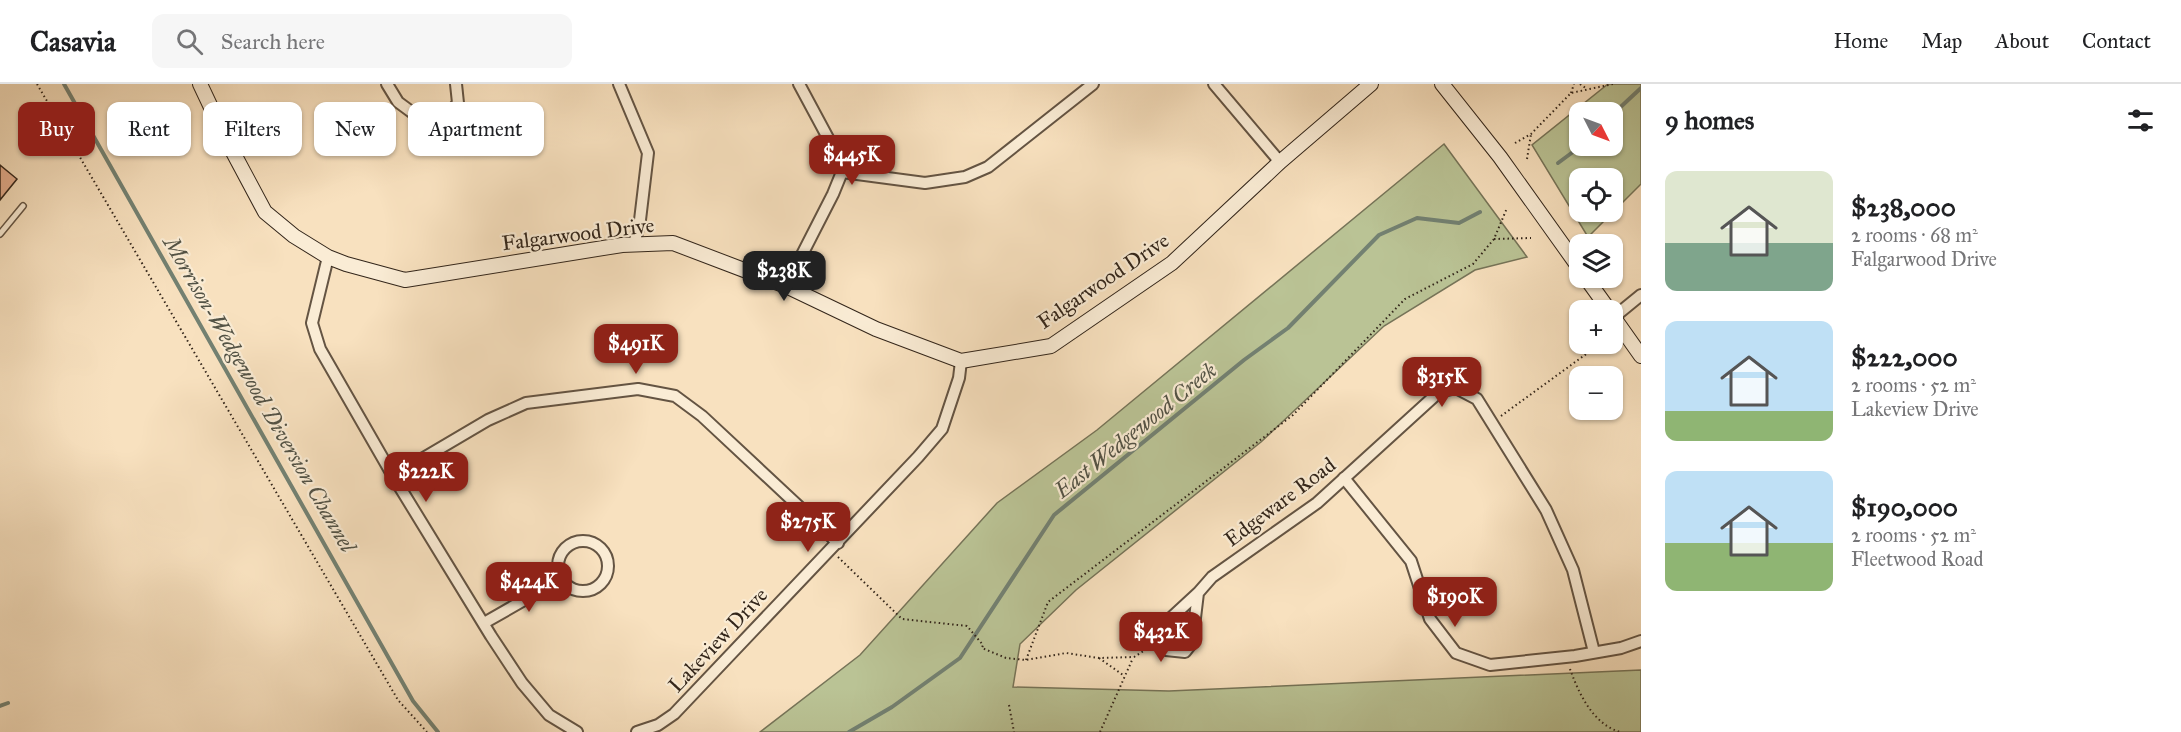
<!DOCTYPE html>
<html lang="en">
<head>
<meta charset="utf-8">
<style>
	body { margin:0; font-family:"IM FELL Great Primer",serif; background:#f6f6f6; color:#202124; height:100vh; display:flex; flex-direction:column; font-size:22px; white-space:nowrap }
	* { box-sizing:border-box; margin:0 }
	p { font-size:20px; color:#757577 }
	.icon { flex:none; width:33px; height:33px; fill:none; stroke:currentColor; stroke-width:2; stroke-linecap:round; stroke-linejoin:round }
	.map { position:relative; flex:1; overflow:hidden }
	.details { display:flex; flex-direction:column; background:#fff; width:540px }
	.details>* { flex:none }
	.banner { position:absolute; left:18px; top:18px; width:570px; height:54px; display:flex; gap:12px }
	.needle { width:39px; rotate:132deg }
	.buttons { position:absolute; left:1569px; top:18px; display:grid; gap:12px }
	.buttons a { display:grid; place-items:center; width:54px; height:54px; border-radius:12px; background:#fff; box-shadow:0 2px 4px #0004; font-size:30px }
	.price { position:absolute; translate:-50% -51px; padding:0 14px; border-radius:12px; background:#8f2418; color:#fff; font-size:20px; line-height:39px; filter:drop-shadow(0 2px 3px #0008) }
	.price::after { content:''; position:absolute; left:50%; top:36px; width:18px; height:14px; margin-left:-9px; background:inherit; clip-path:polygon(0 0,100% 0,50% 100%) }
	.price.on { background:#222; color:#fff }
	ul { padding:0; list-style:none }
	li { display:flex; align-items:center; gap:18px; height:150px; padding:0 24px }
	li span { display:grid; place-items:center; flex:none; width:168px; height:120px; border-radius:12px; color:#555 }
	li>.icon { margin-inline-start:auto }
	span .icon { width:72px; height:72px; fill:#fffc; stroke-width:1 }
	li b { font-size:26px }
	h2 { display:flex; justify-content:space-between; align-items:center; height:72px; padding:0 24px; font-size:26px }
	.tag { padding:0 21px; border-radius:12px; background:#fff; box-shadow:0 2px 4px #0004; font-size:21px; line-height:54px }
	.tag.on { background:#8f2418; color:#fff }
	header { display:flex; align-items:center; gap:36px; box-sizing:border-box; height:84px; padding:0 30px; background:#fff; border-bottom:2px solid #e0e0e0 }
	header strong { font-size:28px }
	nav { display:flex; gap:33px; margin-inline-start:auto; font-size:21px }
	.search { width:420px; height:54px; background:#f6f6f6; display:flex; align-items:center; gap:15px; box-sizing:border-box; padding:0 21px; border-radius:12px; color:#757577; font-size:22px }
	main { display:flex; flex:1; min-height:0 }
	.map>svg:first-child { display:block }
	.green { fill:#bac395; stroke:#767458; stroke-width:1.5; fill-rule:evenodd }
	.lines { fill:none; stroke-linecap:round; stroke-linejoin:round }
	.stream { stroke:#738172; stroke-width:4 }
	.building { fill:#e5af8f; stroke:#32251a; stroke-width:1.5 }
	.lane-casing { stroke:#645443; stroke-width:8 }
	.street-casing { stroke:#645443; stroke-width:14 }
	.secondary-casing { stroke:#32251a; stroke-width:16 }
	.path { stroke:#32251a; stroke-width:2; stroke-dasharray:1.5 3; stroke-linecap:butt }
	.lane { stroke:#faecd5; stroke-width:5 }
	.street { stroke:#faecd5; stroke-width:10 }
	.secondary { stroke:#faecd5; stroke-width:14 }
	.labels { text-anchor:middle; stroke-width:4.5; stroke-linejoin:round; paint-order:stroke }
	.street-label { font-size:21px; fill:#32251a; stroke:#faecd5 }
	.water-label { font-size:22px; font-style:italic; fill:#535346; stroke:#faecd5 }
</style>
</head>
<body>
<header>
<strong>Casavia</strong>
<div class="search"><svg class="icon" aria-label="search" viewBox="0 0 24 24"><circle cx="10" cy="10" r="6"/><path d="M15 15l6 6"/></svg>Search here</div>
<nav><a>Home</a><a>Map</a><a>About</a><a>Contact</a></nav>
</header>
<main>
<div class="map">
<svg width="1641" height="648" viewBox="0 0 1641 648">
	<rect width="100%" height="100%" fill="#f8e1bf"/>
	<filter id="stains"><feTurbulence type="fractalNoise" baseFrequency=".00333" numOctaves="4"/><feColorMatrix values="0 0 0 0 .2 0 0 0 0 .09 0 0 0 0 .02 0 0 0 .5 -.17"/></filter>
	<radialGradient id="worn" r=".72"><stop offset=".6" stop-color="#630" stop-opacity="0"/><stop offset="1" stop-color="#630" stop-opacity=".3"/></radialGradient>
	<g class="green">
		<path d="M1608,0h33v100l-53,53 -56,-92zM1580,28h32v34h-32zM1580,94h32v34h-32z"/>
		<path d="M1444,60l83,113 -52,13 -91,56 -123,116 -185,148 -56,54 -7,43 156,4 472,-21v62h-881l100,-77 137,-152 100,-73z"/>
	</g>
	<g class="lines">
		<g class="stream">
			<path d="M64,0l349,617 25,31"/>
			<path d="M1612,31l29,-27"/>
			<path d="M1558,79l23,-17"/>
			<path d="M0,622l8,-3"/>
			<path d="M849,648l43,-25 68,-49 94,-143 190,-155 44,-32 91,-93 38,-17 42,5 21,-11"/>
		</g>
	</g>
	<path class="building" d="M0,81l17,14 -17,21z"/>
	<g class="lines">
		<defs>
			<path id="lane" d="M0,150l23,-28"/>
			<g id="street">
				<path d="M387,0l11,18 27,20 23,-7 10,-12 -2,-19"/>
				<path d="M619,0l29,69 -8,67 -6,25"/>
				<path d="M1214,0l66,78"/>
				<path d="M842,88l83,11 40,-6 23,-10 105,-83"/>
				<path d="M328,173l-16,66 8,26 73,127 98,160 31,47 27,32 28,17"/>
				<path d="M786,202l47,-92 9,-22 -7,-21 -36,-67"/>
				<path d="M1614,233l27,-22"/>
				<path d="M393,392l95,-56 38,-17 112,-14 37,7 27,20 136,127"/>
				<path d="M1344,394l67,83 19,58 26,34 34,12 85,-9 46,-8 20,-7"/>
				<circle cx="583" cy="482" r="25"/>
				<path d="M1198,509l-6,50 -7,9 -19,-2 -10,-15 3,-6 39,-36 14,-16 105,-74 122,-111 17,-4 21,11 69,111 27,60 21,82"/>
				<path d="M484,539l77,-44"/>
				<path d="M637,648l21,-7 16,-11 244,-257 24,-28 17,-51 2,-17"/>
			</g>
			<g id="secondary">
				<path d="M200,0l26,55 39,73 29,24 34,21 18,7 59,16 217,-35 51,-2 113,43 90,43 85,32 90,-15 121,-83 108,-101 91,-78"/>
				<path d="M1442,0l58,73 80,112"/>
				<path d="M1586,194l23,32"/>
				<path d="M1612,231l29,41"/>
			</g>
		</defs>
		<use href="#lane" class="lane-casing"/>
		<use href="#street" class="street-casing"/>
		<use href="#secondary" class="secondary-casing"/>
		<g class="path">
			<path d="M37,0l361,616 29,32"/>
			<path d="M1580,0l7,5"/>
			<path d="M1571,9l3,-9"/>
			<path d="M1515,59l16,-9 40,-41 42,-9"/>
			<path d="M1527,75l4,-25"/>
			<path d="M1494,155l37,-1"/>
			<path d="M1501,332l99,-72"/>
			<path d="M838,473l64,62 65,7 16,19 -1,3 24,10 20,2 40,-7 33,5 35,-1 16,-10"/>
			<path d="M1099,574l24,17"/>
			<path d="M1026,576l22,-58 245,-187 112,-116 68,-35 21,-25 13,-31"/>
			<path d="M1570,585c9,25 23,55 50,63"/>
			<path d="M1009,621l5,27"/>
			<path d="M1100,648l33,-74"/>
		</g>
		<use href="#lane" class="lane"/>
		<use href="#street" class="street"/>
		<use href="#secondary" class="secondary"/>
	</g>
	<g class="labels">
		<g class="street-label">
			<text transform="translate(578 150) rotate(-7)" y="7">Falgarwood Drive</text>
			<text transform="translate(1103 197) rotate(-34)" y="7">Falgarwood Drive</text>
			<text transform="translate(1280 418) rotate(-37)" y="7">Edgeware Road</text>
			<text transform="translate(718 556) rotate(-47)" y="7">Lakeview Drive</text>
		</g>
		<g class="water-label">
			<text transform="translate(260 310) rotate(60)" y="8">Morrison-Wedgewood Diversion Channel</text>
			<text transform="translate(1135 346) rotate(-39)" y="8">East Wedgewood Creek</text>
		</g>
	</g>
	<rect width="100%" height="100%" filter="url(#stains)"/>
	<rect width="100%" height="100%" fill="url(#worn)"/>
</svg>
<div class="buttons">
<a><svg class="needle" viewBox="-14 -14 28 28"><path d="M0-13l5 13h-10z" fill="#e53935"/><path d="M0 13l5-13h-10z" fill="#757577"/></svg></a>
<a><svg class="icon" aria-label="locate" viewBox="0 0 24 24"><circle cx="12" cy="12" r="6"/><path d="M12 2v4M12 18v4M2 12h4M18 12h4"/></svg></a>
<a><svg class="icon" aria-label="layers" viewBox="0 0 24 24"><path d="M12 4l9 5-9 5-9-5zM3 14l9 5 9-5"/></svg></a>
<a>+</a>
<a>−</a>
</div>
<b class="price" style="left:852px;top:102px">$445K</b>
<b class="price on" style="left:784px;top:218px">$238K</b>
<b class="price" style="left:636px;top:291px">$491K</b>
<b class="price" style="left:1442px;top:324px">$315K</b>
<b class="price" style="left:426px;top:419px">$222K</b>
<b class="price" style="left:808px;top:469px">$275K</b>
<b class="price" style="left:529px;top:529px">$424K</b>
<b class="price" style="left:1455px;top:544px">$190K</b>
<b class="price" style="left:1161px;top:579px">$432K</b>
<div class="banner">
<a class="tag on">Buy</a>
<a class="tag">Rent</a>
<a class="tag">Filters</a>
<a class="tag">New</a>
<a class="tag">Apartment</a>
</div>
</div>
<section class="details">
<h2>9 homes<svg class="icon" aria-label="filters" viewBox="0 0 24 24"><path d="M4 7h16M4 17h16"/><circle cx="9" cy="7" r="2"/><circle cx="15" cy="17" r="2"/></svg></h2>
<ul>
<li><span style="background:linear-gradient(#dfe7d0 60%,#7fa58c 0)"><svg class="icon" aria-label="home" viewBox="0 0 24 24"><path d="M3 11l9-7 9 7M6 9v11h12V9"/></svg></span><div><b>$238,000</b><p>2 rooms · 68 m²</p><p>Falgarwood Drive</p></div></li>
<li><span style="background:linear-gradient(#bfe0f5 75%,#8fb573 0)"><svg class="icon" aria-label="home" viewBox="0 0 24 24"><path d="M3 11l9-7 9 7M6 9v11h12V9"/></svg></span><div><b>$222,000</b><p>2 rooms · 52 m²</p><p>Lakeview Drive</p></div></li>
<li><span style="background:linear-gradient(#bfe0f5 60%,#8fb573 0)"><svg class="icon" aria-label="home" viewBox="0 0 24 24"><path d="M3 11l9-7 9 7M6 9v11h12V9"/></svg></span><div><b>$190,000</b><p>2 rooms · 52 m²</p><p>Fleetwood Road</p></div></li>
</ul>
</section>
</main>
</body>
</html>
